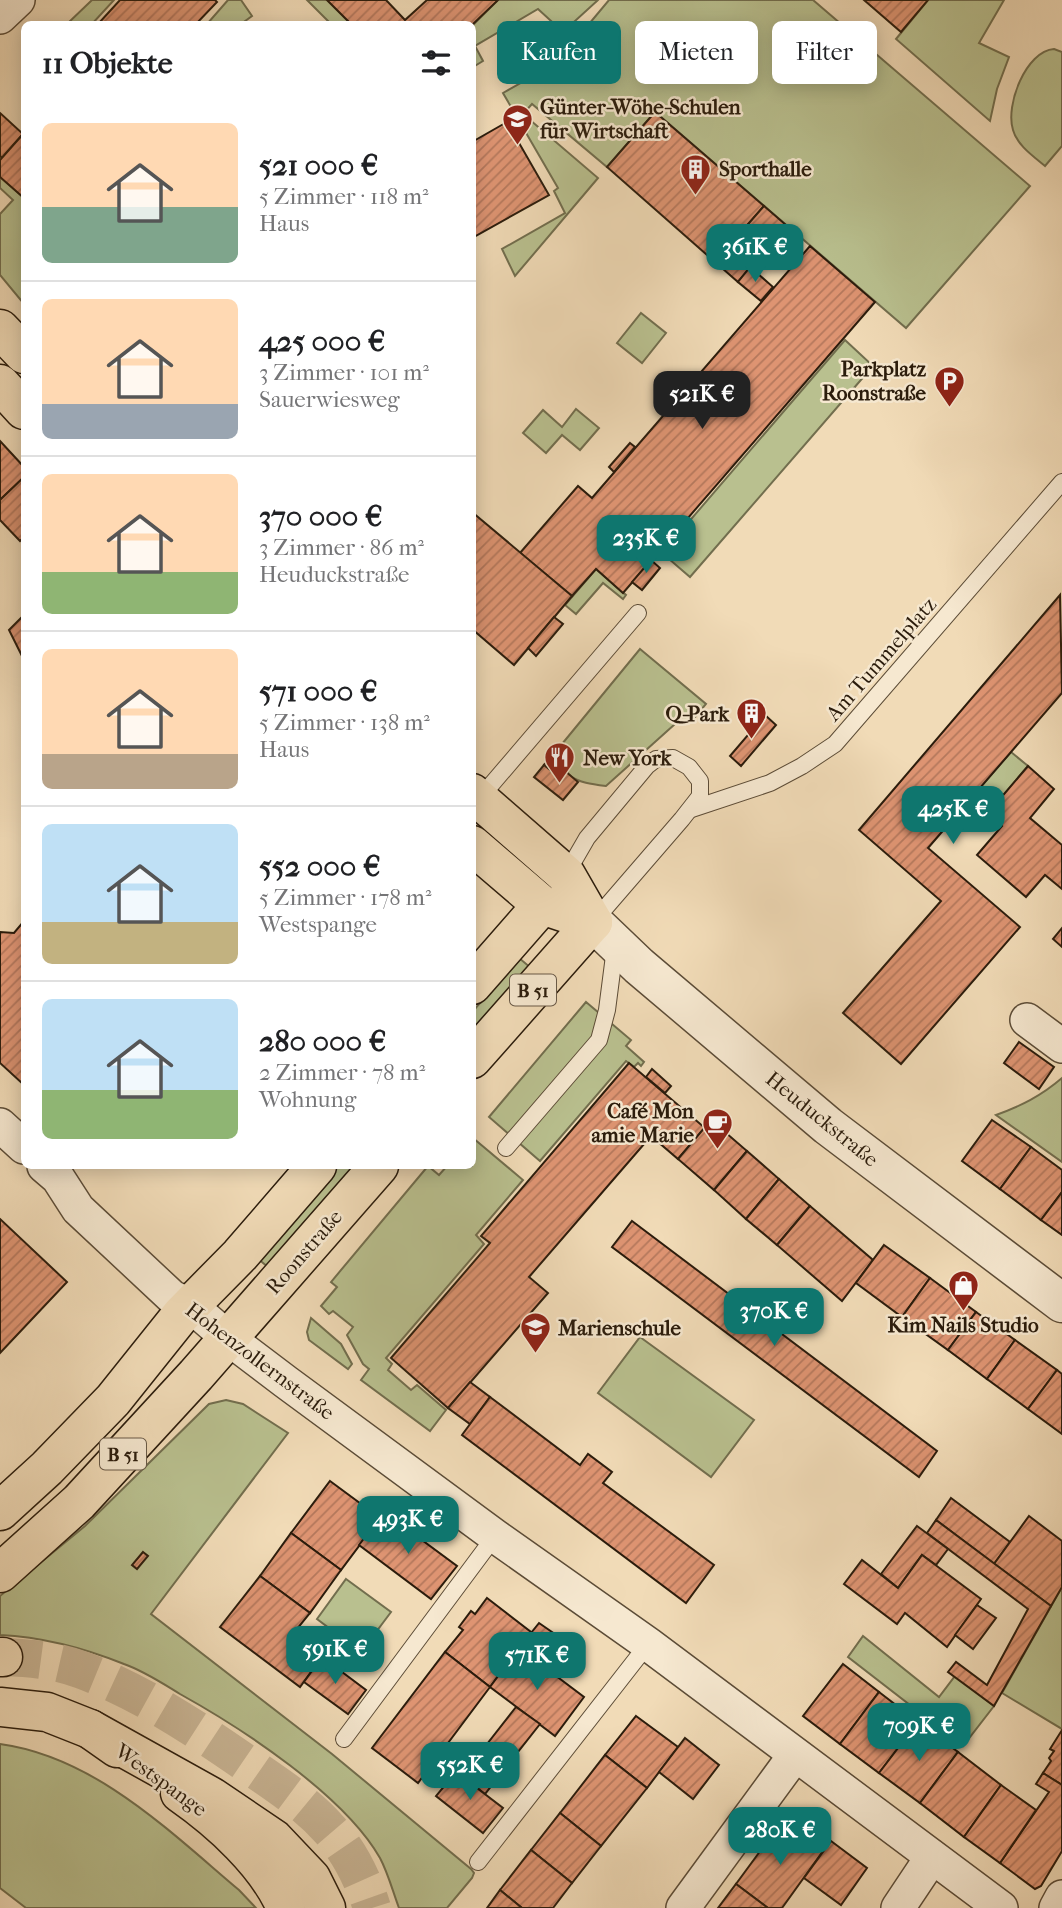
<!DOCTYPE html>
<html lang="de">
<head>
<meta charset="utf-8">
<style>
	body { margin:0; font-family:"IM FELL French Canon",serif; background:#f6f6f6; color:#202124; height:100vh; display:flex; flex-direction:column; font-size:26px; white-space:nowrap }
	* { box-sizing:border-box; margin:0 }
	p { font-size:23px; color:#757577 }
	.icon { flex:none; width:38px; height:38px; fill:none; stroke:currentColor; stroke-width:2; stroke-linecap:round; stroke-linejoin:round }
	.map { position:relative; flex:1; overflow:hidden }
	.drawer { position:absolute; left:21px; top:21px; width:455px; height:1148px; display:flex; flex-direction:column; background:#fff; border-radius:10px; box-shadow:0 4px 18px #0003 }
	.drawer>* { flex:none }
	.banner { position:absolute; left:497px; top:21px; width:458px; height:63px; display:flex; gap:14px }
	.price { position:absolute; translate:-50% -60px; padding:0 16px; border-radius:14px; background:#0f766e; color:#fff; font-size:23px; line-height:46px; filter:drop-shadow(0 2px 4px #0008) }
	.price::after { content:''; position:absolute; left:50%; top:42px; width:21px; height:16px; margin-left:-10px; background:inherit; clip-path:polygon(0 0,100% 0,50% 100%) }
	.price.on { background:#222; color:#fff }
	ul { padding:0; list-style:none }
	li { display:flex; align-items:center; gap:21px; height:175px; padding:0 21px }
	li+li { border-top:2px solid #e0e0e0 }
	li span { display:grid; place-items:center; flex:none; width:196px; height:140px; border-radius:10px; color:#555 }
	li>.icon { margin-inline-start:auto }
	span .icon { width:84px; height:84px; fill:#fffc; stroke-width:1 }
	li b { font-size:30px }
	h2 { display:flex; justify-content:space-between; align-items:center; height:84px; padding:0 21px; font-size:30px }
	.pill { padding:0 24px; border-radius:10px; background:#fff; box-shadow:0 4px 18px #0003; font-size:24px; line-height:63px }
	.pill.on { background:#0f766e; color:#fff }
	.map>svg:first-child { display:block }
	.green { fill:#b9c08f; stroke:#726e4e; stroke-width:2 }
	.building { fill:url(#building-hatch); stroke:#2b1c0c; stroke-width:2 }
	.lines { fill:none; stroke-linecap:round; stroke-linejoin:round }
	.motorway-tunnel { stroke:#c9b595; stroke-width:38; stroke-dasharray:38 19; stroke-linecap:butt }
	.service-casing { stroke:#5c4c37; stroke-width:18 }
	.minor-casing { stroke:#5c4c37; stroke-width:36 }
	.tertiary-casing { stroke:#5c4c37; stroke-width:41 }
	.primary-casing { stroke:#2b1c0c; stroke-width:41 }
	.motorway-casing { stroke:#2b1c0c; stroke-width:41 }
	.service { stroke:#f6e8d0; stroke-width:16 }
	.minor { stroke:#f6e8d0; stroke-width:33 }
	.tertiary { stroke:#f6e8d0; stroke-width:38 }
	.primary { stroke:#f1dbb7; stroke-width:38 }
	.motorway { stroke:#f1dbb7; stroke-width:38 }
	.labels { text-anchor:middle; stroke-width:5; stroke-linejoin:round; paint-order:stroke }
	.shield { fill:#f6e8d0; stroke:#685947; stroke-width:2 }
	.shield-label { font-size:19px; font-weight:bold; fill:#2b1c0c }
	.poi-label { font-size:21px; font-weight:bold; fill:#2b1c0c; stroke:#f6e8d0; text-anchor:start }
	.street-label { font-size:21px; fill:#2b1c0c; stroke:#f6e8d0 }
</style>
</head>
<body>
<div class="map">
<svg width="1062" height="1908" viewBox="0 0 1062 1908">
	<defs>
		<pattern id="building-hatch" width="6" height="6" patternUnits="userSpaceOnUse" patternTransform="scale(1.75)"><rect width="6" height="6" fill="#de9472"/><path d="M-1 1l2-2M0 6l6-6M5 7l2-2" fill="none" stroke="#b4785c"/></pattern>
	</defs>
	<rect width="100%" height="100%" fill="#f1dbb7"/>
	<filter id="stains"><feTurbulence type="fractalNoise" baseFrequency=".00286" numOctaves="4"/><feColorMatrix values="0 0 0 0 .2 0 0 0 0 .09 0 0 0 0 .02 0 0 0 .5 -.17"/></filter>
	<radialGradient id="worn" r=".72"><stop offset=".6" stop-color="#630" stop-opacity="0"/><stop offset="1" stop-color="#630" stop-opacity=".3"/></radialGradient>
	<g class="green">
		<path d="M92,0h22l-22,24h-25z"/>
		<path d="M228,0h13l11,16 -11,8h-34z"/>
		<path d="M307,0h20l24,24h-20z"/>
		<path d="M498,0h100l-35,32 -25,-23 -63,37 8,15 -10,6v-42z"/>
		<path d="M609,0h204l217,186 -124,142 -251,-216 -48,55 -75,-63 -9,10 75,64 -83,98 -13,-27 63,-36 -11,-22 4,-3 -55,-95 21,-12 -6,-11 53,-31 3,3z"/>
		<path d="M928,0h76l-25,43 30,14 -12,32 -7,32 -94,-82z"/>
		<path d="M1054,49l8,3v94l-17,20c-12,-10 -28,-21 -32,-36 -8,-25 13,-79 41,-81z"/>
		<path d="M0,177l24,21v106l-24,-29v-61l13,-14 -13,-12z"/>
		<path d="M641,313l25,20 -24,30 -25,-20z"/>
		<path d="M845,340l28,26 -183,211 -28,-24z"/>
		<path d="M576,409l23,19 -19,22 -18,-15 -16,18 -23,-20 20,-23 19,17z"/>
		<path d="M596,569l30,26 -3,4 -20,-16 -27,31 -11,-9z"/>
		<path d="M640,649l66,55 -15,18 -16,2 -69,62c-30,-4 -48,-7 -44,-42z"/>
		<path d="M1011,752l17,14 -40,47 -17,-15z"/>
		<path d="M519,958l12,10 -58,66v-23z"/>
		<path d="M586,1002l45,38 -5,6 18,16 -3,4 -3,-3 -4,4 -8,-6 -86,100 -51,-44z"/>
		<path d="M1062,1078v84l-66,-47c25,-9 45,-19 66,-37z"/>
		<path d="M473,1138l50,42 -47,55 8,9 -98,114 6,6 -4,6 23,20 6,-5 29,25 -16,21 -69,-51 8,-11 -6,-5 -16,-29 6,-8 -20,-16 -4,3 -8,-8 16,-19 -6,-5 97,-116 11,9 8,-9h25z"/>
		<path d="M338,1166h19l-89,101 -11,-9z"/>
		<path d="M311,1318l30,26 11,20 -4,5 -39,-29 -2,-8z"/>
		<path d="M640,1337l114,83 -43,57 -113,-84z"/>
		<path d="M226,1400l17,4 45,29 -137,181 181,140 139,115 3,4 -2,5 -25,30h-48c-6,-16 -11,-35 -19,-50 -36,-63 -137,-129 -200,-164 -18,-11 -36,-23 -56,-30 -40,-16 -81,-27 -124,-29v-39l85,-70 124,-122z"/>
		<path d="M346,1579l45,33 -30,40 -44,-33z"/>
		<path d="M1062,1587v142l-60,-36z"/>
		<path d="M863,1636l76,61 16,-21 39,30 -31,40 -115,-89z"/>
		<path d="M0,1744c95,13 169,87 239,146l17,18h-230l-26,-20z"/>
	</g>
	<g class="building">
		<path d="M120,0h95l2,2 -21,22h-98z"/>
		<path d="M327,0h59l19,20 22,-20h71l-26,25 -121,-1z"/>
		<path d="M864,0h64l-27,32z"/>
		<path d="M655,112l109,94 -49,56 -108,-95z"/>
		<path d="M0,113l23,21 -21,24 -2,-2z"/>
		<path d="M507,122l42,73 -77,43v-96z"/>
		<path d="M24,133v65l-24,-21v-17z"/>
		<path d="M764,206l22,19 -48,57 -23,-20z"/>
		<path d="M810,246l65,56 -252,291 -27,-24 -24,27 -52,-43 58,-67 14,12z"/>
		<path d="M750,267l23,20 -12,14 -23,-19z"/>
		<path d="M0,441l24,26v10l-24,23z"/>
		<path d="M630,443l5,4 -21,25 -5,-5z"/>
		<path d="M24,477v60l-4,4 -20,-21v-20z"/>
		<path d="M472,512l100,84 -58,69 -42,-36z"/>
		<path d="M651,560l9,8 -18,22 -10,-8z"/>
		<path d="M1060,595l2,98 -134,155 92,79 -119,137 -58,-51 98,-112 -82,-71z"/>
		<path d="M24,615v45l-15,-30z"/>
		<path d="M554,617l9,7 -27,32 -8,-8z"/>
		<path d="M765,715l11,10 -35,41 -11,-10z"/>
		<path d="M551,757l12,11 -6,8 -13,-11z"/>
		<path d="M544,765l16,13 5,-7 13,11 -15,18 -29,-23z"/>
		<path d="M1028,766l26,23 -24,29 32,27v44l-17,-14 -19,22 -49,-42 25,-29 -14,-13z"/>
		<path d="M24,921v164l-24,-22v-131l14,1z"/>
		<path d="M1062,928v19l-9,-8z"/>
		<path d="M1019,1042l35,25 -15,22 -35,-26z"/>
		<path d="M629,1063l76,65 -27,31 -27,-23 -122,141 19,16 -100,115 -57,-50 99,-115 -9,-7z"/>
		<path d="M652,1069l19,17 -6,7 -19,-16z"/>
		<path d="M711,1120l36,31 -33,39 -36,-31z"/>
		<path d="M992,1120l39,27 -31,42 -38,-28z"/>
		<path d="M1031,1147l31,23v22l-21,28 -41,-31z"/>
		<path d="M747,1151l32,28 -33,40 -32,-29z"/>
		<path d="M779,1179l31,27 -33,39 -31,-26z"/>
		<path d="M1062,1192v43l-21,-15z"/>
		<path d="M810,1206l63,54 -31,41 -65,-56z"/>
		<path d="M0,1219l67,63 -67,71z"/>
		<path d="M632,1221l305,230 -18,26 -307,-230z"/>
		<path d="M884,1245l46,33 -28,39 -46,-34z"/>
		<path d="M930,1278l46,34 -28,38 -46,-33z"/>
		<path d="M976,1312l39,28 -28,39 -39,-29z"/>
		<path d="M1015,1340l42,30 -29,39 -41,-30z"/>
		<path d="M1057,1370l5,4v60l-34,-25z"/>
		<path d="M470,1382l20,15 -20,27 -22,-16z"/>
		<path d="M490,1397l90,68 8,-11 24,18 -9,11 111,82 -28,38 -224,-168z"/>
		<path d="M330,1481l50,37 -39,52 -50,-37z"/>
		<path d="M951,1498l59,44 -16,22 -58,-44z"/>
		<path d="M384,1512l73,54 -26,33 -72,-54z"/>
		<path d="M1029,1516l33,25v46l-11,19 -57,-42z"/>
		<path d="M936,1520l115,86 -57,100 -46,-34 8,-10 31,23 41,-76 -101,-76z"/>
		<path d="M917,1526l31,23 -12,16 -14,-10 -24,33 -17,-14z"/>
		<path d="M291,1533l50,37 -31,43 -50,-37z"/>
		<path d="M143,1552l5,4 -11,13 -5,-4z"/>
		<path d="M922,1555l59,44 -34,48 -42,-34 -8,11 -53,-40 18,-24 36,28z"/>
		<path d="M260,1576l50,37 -18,22 30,22 -22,30 -80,-60z"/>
		<path d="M487,1598l44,34 -41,55 -45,-35 18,-22 -4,-3 12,-16 4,3z"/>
		<path d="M977,1605l19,13 -23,31 -18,-14z"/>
		<path d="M539,1623l23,16 -20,27 -23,-18z"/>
		<path d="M519,1648l65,49 -29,39 -65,-49z"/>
		<path d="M445,1652l45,35 -72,96 -46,-35z"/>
		<path d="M322,1657l44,33 -18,24 -44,-32z"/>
		<path d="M843,1664l36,28 -39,52 -37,-28z"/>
		<path d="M879,1692l39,30 -39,51 -39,-29z"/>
		<path d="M516,1707l24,17 -55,70 -23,-18z"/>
		<path d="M636,1716l42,31 -31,41 -42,-33z"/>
		<path d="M918,1722l40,30 -38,51 -41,-30z"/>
		<path d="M1062,1730v55l-19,-12 8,-12 -2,-3 5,-7 -4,-2z"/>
		<path d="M685,1738l34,27 -26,34 -34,-27z"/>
		<path d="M958,1752l43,33 -37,52 -44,-34z"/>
		<path d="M605,1755l42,33 -46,58 -41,-33z"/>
		<path d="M456,1772l47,36 -20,25 -47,-37z"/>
		<path d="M1043,1773l19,12v66l-21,35 -6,3 -35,-26 49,-71 -13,-8z"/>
		<path d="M1001,1785l35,25 -36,53 -36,-26z"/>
		<path d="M560,1813l41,33 -29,37 -41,-33z"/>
		<path d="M783,1820l40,31 -41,57h-14l-32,-24z"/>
		<path d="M831,1841l36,27 -26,37 -37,-27z"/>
		<path d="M531,1850l41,33 -19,25h-31l-22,-18z"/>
		<path d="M736,1884l32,24h-50z"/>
		<path d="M500,1890l22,18h-35z"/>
	</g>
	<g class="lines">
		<path class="motorway-tunnel" d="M3,1657c27,1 53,3 79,13 62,23 117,61 171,98 27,19 54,36 76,61 20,22 34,50 43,79"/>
		<defs>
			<g id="service">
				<path d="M479,799l159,-186"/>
				<path d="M692,809l78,-26 32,-17 33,-22 227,-262"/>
				<path d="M565,876l22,-38 60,-72 9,-7 17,-1 16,9 11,14v15l-18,23 -89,103"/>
				<path d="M506,1148l93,-108 8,-30 8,-62"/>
				<path d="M344,1739l151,-203"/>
				<path d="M478,1862l170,-218"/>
			</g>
			<g id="minor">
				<path d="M0,17l18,-17"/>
				<path d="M1027,1020l35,26"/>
				<path d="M0,1125l24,22"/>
				<path d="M44,1166l14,12 20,31 94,88 19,9 37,32 58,44 209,154 153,108 353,264"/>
				<path d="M683,1908l112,-153"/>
				<path d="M898,1908l34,-51"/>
				<path d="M1056,1908l6,-11"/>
			</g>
			<path id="tertiary" d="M593,922l46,44 189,160 234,177"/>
			<g id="primary">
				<path d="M0,329l24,25"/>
				<path d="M0,384l24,26"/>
				<path d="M472,793l94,82 27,47"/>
				<path d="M472,845l70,60 51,17"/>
				<path d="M472,985l70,-80"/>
				<path d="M472,1059l121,-137"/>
				<path d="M0,1511l47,-43 66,-68 68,-85 59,-60 77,-89"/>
				<path d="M0,1573l79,-71 117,-127 183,-209"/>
				<path d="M0,1707l47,5 43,17 27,19"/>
				<path d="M180,1793c40,28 87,70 106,115"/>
			</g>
			<g id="motorway">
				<path d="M0,1657h3"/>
				<path d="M90,1729l122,68 62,42 37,39 15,30"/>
			</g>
		</defs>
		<use href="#service" class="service-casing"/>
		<use href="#minor" class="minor-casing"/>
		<use href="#tertiary" class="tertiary-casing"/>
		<use href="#primary" class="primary-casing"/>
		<use href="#motorway" class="motorway-casing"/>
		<use href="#service" class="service"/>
		<use href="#minor" class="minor"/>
		<use href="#tertiary" class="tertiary"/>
		<use href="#primary" class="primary"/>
		<use href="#motorway" class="motorway"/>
	</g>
	<defs>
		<symbol id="school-pin" viewBox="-11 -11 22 30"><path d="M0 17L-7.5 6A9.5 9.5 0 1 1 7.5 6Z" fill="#8f2418" stroke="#f6e8d0"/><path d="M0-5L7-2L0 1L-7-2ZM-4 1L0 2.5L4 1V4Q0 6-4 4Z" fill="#fff"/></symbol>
		<symbol id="building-pin" viewBox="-11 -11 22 30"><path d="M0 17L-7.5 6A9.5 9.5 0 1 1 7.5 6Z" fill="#8f2418" stroke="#f6e8d0"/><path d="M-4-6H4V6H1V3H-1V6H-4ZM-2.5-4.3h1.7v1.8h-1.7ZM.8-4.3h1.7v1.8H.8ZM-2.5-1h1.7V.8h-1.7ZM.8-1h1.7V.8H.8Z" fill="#fff"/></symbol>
		<symbol id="parking-pin" viewBox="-11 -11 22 30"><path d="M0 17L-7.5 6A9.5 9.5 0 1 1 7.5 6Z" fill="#8f2418" stroke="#f6e8d0"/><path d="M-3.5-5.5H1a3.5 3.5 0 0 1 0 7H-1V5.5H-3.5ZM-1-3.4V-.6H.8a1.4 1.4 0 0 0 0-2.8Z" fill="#fff"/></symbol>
		<symbol id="restaurant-pin" viewBox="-11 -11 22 30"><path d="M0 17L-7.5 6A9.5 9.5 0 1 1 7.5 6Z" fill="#8f2418" stroke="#f6e8d0"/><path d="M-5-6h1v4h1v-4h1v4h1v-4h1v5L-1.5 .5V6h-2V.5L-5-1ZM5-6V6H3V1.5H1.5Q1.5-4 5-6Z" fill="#fff"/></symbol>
		<symbol id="cafe-pin" viewBox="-11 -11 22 30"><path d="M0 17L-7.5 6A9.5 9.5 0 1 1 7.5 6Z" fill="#8f2418" stroke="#f6e8d0"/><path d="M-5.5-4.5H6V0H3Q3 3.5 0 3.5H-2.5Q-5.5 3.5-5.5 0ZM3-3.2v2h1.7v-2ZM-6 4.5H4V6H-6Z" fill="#fff"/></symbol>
		<symbol id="shop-pin" viewBox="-11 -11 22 30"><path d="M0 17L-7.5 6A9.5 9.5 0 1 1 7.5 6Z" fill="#8f2418" stroke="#f6e8d0"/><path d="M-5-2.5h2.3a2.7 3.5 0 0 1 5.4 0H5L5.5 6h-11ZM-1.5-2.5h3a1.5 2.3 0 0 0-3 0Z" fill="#fff"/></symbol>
	</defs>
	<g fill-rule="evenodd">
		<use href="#school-pin" x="500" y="102" width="35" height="47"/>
		<use href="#building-pin" x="678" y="152" width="35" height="47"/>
		<use href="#parking-pin" x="932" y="364" width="35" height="47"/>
		<use href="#building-pin" x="734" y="696" width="35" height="47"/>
		<use href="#restaurant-pin" x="542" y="740" width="35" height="47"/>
		<use href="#cafe-pin" x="700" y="1106" width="35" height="47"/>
		<use href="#shop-pin" x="946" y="1268" width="35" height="47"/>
		<use href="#school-pin" x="518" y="1310" width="35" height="47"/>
	</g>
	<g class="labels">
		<g class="shield">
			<rect x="510" y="974.5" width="46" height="31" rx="5"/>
			<rect x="100" y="1438.5" width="46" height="31" rx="5"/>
		</g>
		<g class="shield-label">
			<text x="533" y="997">B 51</text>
			<text x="123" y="1461">B 51</text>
		</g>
		<g class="poi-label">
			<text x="540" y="114">Günter-Wöhe-Schulen<tspan x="540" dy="24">für Wirtschaft</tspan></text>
			<text x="719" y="176">Sporthalle</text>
			<text x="926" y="376" text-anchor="end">Parkplatz<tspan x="926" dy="24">Roonstraße</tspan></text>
			<text x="729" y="721" text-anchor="end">Q-Park</text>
			<text x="583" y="765">New York</text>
			<text x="694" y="1118" text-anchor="end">Café Mon<tspan x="694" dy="24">amie Marie</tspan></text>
			<text x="963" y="1332" text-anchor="middle">Kim Nails Studio</text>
			<text x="558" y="1335">Marienschule</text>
		</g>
		<g class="street-label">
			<text transform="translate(881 659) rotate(-49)" y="7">Am Tummelplatz</text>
			<text transform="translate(822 1119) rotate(39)" y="7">Heuduckstraße</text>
			<text transform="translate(304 1252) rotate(-49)" y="7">Roonstraße</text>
			<text transform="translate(260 1361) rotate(37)" y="7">Hohenzollernstraße</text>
			<text transform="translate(161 1780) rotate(36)" y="7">Westspange</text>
		</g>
	</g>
	<rect width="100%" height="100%" filter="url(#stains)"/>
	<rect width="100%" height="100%" fill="url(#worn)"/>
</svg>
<b class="price" style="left:755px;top:284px">361K €</b>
<b class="price on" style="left:702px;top:431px">521K €</b>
<b class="price" style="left:646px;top:575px">235K €</b>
<b class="price" style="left:953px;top:846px">425K €</b>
<b class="price" style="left:774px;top:1348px">370K €</b>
<b class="price" style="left:408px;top:1556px">493K €</b>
<b class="price" style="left:335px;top:1686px">591K €</b>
<b class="price" style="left:537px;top:1692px">571K €</b>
<b class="price" style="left:919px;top:1763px">709K €</b>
<b class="price" style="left:470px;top:1802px">552K €</b>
<b class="price" style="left:780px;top:1867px">280K €</b>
<div class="banner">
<a class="pill on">Kaufen</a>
<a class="pill">Mieten</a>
<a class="pill">Filter</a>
</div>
<section class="drawer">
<h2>11 Objekte<svg class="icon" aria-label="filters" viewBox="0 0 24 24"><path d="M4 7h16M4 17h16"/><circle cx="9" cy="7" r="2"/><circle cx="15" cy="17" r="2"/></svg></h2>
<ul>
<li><span style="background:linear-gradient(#ffd9b3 60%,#7fa58c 0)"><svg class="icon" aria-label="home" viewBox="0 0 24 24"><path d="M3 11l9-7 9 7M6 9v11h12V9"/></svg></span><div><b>521 000 €</b><p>5 Zimmer · 118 m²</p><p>Haus</p></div></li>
<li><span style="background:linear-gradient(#ffd9b3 75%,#9aa5b1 0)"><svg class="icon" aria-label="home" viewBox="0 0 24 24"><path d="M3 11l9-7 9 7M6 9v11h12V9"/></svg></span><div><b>425 000 €</b><p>3 Zimmer · 101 m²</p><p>Sauerwiesweg</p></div></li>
<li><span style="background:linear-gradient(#ffd9b3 70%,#8fb573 0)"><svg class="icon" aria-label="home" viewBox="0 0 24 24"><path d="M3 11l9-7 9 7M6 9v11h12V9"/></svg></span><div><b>370 000 €</b><p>3 Zimmer · 86 m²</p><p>Heuduckstraße</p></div></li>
<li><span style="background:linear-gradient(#ffd9b3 75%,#b9a48a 0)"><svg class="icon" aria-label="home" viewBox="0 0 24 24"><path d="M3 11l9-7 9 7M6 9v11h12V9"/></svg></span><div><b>571 000 €</b><p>5 Zimmer · 138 m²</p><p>Haus</p></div></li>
<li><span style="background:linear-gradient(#bfe0f5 70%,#c2b280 0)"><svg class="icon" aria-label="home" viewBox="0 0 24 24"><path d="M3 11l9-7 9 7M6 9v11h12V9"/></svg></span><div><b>552 000 €</b><p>5 Zimmer · 178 m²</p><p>Westspange</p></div></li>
<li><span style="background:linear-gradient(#bfe0f5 65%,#8fb573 0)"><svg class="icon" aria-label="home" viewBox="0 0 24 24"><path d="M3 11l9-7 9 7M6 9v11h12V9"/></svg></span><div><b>280 000 €</b><p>2 Zimmer · 78 m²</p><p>Wohnung</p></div></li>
</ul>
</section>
</div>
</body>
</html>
